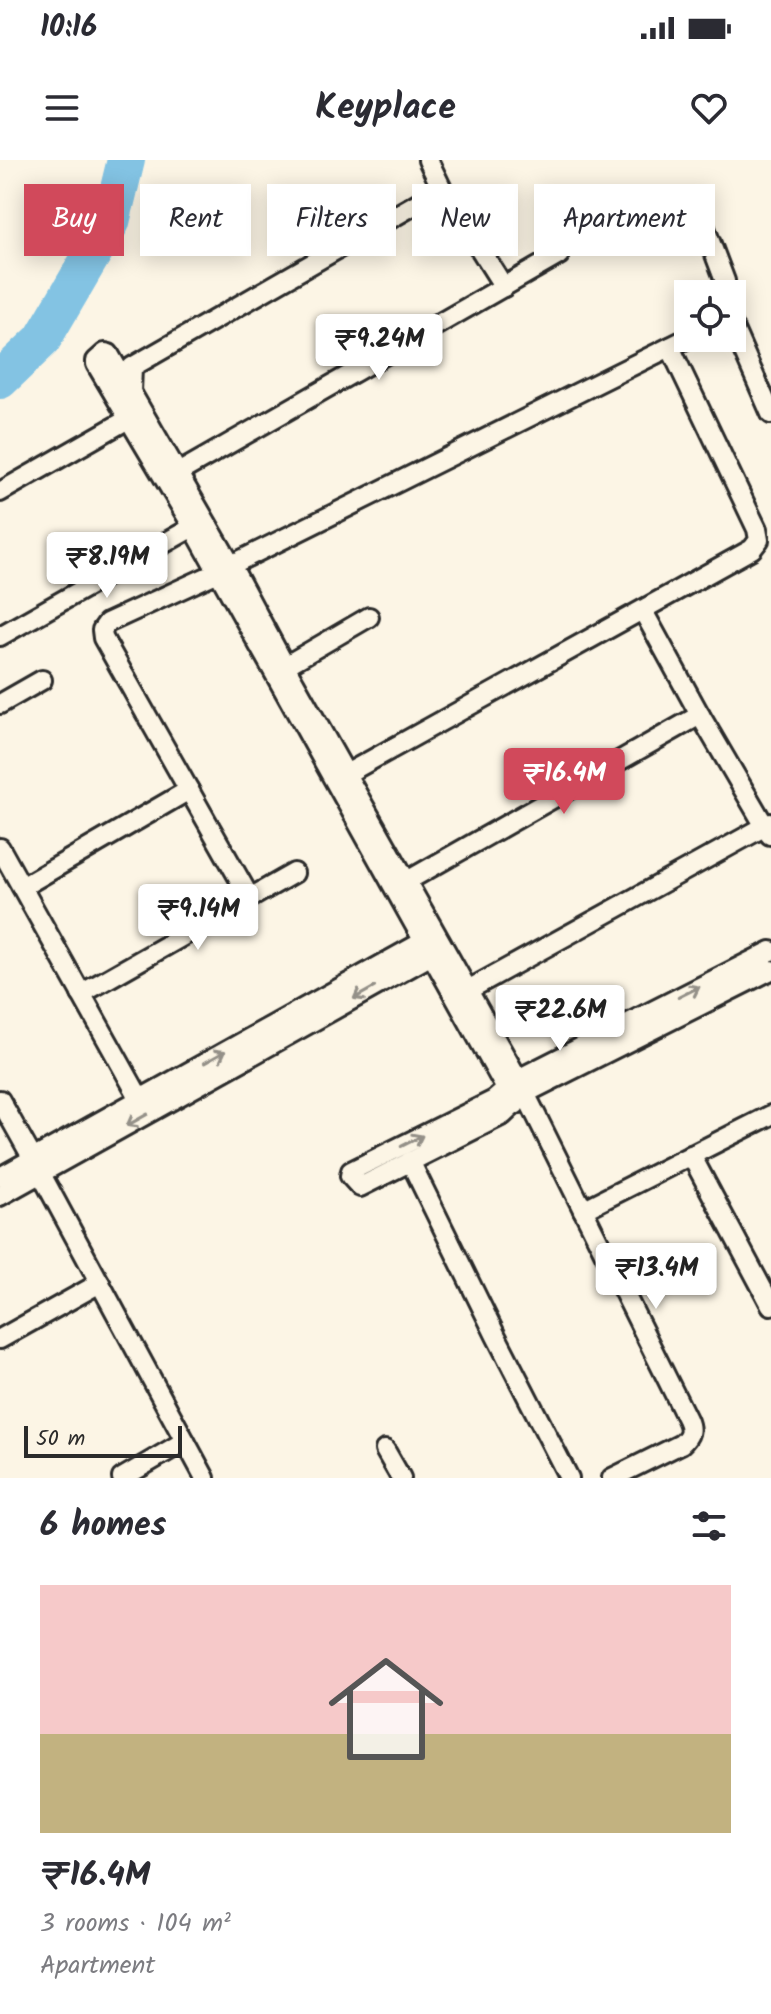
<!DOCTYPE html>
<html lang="en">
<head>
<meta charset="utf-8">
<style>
	body { margin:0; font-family:Kalam,sans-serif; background:#f2f2f3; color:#2b2b33; height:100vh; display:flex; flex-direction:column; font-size:30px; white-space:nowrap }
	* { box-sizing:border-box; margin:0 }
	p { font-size:26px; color:#7c7c81 }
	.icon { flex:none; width:44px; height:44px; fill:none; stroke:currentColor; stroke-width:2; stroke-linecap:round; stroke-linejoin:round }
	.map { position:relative; height:1318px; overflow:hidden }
	.sheet { display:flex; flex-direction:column; background:#fff; flex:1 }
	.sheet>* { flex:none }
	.banner { position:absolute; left:24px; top:24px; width:724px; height:72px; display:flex; gap:16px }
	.controls { position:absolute; left:674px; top:120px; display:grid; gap:16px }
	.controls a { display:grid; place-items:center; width:72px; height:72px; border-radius:0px; background:#fff; box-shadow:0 4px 20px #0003; font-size:40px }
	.scale { position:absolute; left:24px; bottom:20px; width:158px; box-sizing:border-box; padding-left:8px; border:4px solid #2b2b2b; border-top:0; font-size:22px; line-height:28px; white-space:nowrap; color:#2b2b2b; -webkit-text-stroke:6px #fcf5e5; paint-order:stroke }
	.price { position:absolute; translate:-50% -68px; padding:0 18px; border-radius:8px; background:#fff; color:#222; font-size:26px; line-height:52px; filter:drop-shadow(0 2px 4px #0008) }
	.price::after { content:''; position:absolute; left:50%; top:48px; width:24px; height:18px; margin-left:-12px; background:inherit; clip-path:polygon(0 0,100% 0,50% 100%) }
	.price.selected { background:#d1495b; color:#fff }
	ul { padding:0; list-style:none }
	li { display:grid; align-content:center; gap:16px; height:424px; padding:0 40px }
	li span { display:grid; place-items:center; height:248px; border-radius:0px; color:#555 }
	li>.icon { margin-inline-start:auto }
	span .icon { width:144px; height:144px; fill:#fffc; stroke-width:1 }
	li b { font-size:34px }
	h2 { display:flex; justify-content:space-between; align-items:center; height:96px; padding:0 40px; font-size:34px }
	.chip { padding:0 28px; border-radius:0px; background:#fff; box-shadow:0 4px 20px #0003; font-size:28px; line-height:72px }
	.chip.selected { background:#d1495b; color:#fff }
	.status { display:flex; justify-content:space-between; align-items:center; height:56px; padding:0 40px; background:#fff; direction:ltr }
	.status svg { height:22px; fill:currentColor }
	header { display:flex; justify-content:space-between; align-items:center; height:104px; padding:0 40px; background:#fff; font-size:36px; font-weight:700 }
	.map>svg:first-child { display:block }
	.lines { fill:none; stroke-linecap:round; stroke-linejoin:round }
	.river { stroke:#83c3e3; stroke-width:38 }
	.minor-casing { stroke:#2b2b2b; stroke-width:24 }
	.minor { stroke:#fcf5e5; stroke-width:18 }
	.oneway { stroke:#949088 }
</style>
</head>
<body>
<div class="status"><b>10:16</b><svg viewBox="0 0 49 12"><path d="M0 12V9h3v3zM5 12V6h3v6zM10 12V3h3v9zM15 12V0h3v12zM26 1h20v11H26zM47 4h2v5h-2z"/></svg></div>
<header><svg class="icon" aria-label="menu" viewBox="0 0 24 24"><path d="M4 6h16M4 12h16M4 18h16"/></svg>Keyplace<svg class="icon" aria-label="heart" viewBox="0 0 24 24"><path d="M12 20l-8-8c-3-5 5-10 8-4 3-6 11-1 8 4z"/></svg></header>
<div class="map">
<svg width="771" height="1318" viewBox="0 0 771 1318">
	<rect width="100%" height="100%" fill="#fcf5e5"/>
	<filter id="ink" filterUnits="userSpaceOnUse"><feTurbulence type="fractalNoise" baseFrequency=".0125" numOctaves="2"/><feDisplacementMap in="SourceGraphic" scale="16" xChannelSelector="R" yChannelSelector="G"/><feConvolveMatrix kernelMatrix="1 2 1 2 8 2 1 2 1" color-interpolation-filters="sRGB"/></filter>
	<g filter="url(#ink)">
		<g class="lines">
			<path class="river" d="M0,220l42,-40 69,-118 15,-62"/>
			<defs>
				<g id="minor">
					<path d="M428,0l14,29 62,98"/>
					<path d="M705,68l20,53 1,13"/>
					<path d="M732,165l39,89"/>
					<path d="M178,313l381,-218"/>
					<path d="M0,332l130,-74 2,-51 310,-178"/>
					<path d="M231,405l457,-227"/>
					<path d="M218,412l-111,51 -5,7 1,8 147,260"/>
					<path d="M643,451l57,104 70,120"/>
					<path d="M0,476l193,-109"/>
					<path d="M285,506l84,-49"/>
					<path d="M0,544l42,-24"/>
					<path d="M346,614l406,-225 7,-9 -2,-11 -87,-182"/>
					<path d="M0,688l140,251"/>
					<path d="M407,721l293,-166"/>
					<path d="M22,727l167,-97"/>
					<path d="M771,791l-253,128 -24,21 -143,71 -1,5 10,11 143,-72 23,-22 245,-123"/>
					<path d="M468,830l303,-167"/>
					<path d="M81,834l213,-121"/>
					<path d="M0,940l33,59"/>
					<path d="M515,945l-322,-578 -97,-163v-3l9,-8 4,1 122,211 54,101 233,413 169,340c5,11 3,17 -6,25l-69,34"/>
					<path d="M691,995l80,150"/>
					<path d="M410,1001l86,175 73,142"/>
					<path d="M41,1014l164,304"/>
					<path d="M0,1017l424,-236"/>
					<path d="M0,1036l432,-241"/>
					<path d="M583,1050l188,-95"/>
					<path d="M0,1179l100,-56"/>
					<path d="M385,1290l16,28"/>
					<path d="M122,1318l63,-37"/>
				</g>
			</defs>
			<use href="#minor" class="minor-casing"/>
			<use href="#minor" class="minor"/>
		</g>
		<defs><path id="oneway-shaft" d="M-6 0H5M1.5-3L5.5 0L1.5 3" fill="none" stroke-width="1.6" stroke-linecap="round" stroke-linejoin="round" transform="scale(2)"/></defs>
		<g class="oneway">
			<use href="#oneway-shaft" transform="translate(689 832) rotate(-27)"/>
			<use href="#oneway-shaft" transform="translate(364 833) rotate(151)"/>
			<use href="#oneway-shaft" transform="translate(215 897) rotate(-29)"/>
			<use href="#oneway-shaft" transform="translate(137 960) rotate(151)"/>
			<use href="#oneway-shaft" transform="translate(412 981) rotate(-27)"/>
		</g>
	</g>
</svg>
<div class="controls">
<a><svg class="icon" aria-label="locate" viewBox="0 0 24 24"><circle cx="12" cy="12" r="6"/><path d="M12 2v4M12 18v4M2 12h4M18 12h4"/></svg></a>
</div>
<div class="scale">50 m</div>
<b class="price" style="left:379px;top:222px">₹9.24M</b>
<b class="price" style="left:107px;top:440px">₹8.19M</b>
<b class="price selected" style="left:564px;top:656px">₹16.4M</b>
<b class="price" style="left:198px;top:792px">₹9.14M</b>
<b class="price" style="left:560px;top:893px">₹22.6M</b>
<b class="price" style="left:656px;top:1151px">₹13.4M</b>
<div class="banner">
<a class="chip selected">Buy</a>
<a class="chip">Rent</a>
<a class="chip">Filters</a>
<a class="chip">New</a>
<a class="chip">Apartment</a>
</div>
</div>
<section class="sheet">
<h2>6 homes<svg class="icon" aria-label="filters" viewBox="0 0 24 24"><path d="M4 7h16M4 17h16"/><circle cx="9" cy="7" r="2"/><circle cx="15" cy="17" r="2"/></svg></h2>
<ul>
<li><span style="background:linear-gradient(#f6c9c9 60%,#c2b280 0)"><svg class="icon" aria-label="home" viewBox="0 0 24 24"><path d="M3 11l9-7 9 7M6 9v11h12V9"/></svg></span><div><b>₹16.4M</b><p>3 rooms · 104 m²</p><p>Apartment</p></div></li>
</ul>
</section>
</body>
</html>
